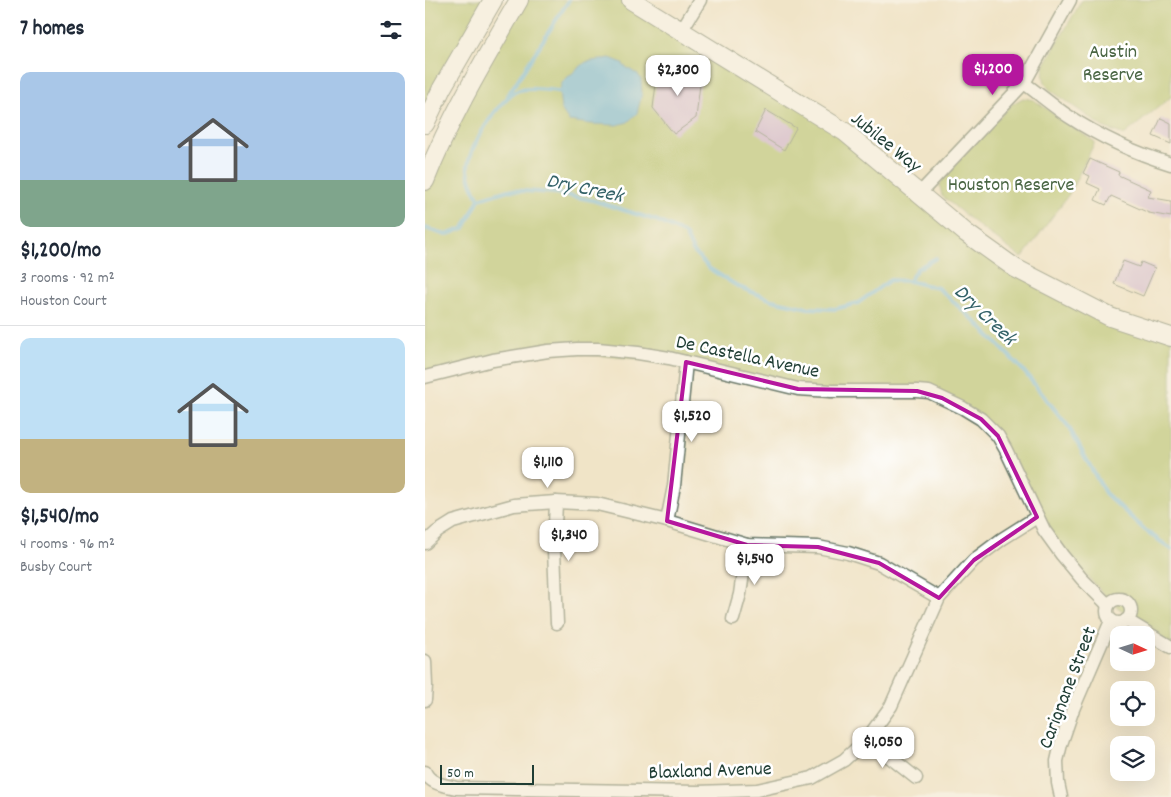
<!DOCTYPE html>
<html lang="en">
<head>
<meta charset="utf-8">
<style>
	body { margin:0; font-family:Dekko,sans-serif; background:#f6f6f7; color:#1f2937; height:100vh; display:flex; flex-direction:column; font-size:19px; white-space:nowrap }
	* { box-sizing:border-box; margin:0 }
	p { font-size:16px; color:#747a83 }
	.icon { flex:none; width:28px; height:28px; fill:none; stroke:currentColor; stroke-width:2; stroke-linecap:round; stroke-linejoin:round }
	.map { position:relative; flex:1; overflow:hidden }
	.drawer { display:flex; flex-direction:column; background:#fff; width:425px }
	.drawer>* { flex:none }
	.needle { width:32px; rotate:94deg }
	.fabs { position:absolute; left:685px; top:626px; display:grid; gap:10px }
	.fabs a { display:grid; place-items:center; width:45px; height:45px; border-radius:10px; background:#fff; box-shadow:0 5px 20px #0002; font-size:25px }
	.scale { position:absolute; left:15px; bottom:12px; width:94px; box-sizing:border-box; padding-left:5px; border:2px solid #1f3d34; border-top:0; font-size:14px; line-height:18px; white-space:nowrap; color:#1f3d34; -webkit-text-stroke:4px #fff; paint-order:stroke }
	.price { position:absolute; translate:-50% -42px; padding:0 11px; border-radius:10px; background:#fff; color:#222; font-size:16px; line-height:32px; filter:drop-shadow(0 1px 2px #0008) }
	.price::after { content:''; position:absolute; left:50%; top:30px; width:15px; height:11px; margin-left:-8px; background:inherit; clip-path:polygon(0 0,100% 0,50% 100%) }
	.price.active { background:#b5179e; color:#fff }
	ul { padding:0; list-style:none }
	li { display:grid; align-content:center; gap:10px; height:265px; padding:0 20px }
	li+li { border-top:1px solid #e0e1e3 }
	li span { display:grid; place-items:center; height:155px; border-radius:10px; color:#555 }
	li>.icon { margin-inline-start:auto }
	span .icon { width:90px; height:90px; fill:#fffc; stroke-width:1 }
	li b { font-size:21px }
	h2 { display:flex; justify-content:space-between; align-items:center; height:60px; padding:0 20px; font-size:21px }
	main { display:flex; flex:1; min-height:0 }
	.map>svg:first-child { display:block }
	.green { fill:#acc266; stroke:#66804d }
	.water { fill:#65b7e1; stroke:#427a8a }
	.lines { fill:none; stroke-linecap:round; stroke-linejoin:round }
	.stream { stroke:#65b7e1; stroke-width:4 }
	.building { fill:#c9acda }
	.street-casing { stroke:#687767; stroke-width:15 }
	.secondary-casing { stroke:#687767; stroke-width:20 }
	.street { stroke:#fff; stroke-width:12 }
	.secondary { stroke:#fff; stroke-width:18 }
	.marked { fill:none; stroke:#b5179e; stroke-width:4; stroke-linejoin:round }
	.labels { text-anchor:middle; stroke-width:5; stroke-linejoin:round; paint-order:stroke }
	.park-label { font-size:20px; fill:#496543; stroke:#fff }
	.street-label { font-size:20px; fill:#1f3d34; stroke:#fff }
	.water-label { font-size:21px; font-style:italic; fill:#346268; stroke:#fff }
</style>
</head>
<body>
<main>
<section class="drawer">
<h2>7 homes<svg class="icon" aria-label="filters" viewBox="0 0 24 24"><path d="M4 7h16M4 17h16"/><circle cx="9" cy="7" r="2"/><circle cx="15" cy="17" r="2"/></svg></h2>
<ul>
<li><span style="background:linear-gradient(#a9c7e8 70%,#7fa58c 0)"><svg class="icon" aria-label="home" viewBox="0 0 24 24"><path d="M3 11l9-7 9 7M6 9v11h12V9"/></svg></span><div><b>$1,200/mo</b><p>3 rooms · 92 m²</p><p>Houston Court</p></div></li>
<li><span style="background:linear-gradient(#bfe0f5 65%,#c2b280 0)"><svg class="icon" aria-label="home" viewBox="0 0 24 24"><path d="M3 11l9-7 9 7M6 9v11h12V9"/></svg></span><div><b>$1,540/mo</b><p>4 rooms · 96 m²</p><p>Busby Court</p></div></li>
</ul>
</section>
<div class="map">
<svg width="746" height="797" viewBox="0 0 746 797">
	<rect width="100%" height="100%" fill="#fff"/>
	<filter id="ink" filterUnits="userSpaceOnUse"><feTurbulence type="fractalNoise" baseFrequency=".02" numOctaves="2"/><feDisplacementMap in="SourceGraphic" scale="10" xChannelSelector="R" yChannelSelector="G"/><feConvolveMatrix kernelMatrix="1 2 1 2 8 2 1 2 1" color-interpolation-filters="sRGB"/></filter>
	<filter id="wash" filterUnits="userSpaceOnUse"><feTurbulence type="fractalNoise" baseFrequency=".0096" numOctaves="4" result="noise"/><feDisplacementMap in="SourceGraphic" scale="20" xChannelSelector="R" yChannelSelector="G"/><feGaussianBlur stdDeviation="1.12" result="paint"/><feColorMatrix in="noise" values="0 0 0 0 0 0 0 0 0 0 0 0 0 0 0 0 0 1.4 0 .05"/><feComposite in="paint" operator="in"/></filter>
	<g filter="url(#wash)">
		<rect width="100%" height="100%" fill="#f0e4c7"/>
		<g class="green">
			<path d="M0,0h68l-68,126z"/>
			<path d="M94,0h112l214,132 170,136 156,69v311l-60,-46 -67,-72 -46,-94 -69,-44 -105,-1 -130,-27 -146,-13 -123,26v-195z"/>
			<path d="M657,0h89v97l-47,38 -21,-8 -54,-38c-6,-9 -7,-14 -4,-25z"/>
			<path d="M598,98l11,2 31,22 30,20 -26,52 -47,64 -46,-34 -34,-28 -2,-10 3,-10 69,-72z"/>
		</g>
		<path class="water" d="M185,58l13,5v2l12,8h2l4,6 1,15 -5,19 -9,9 -11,3 -26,-1 -22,-3 -8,-12 -2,-18 4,-10 23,-19z"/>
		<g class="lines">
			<g class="stream">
				<path d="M83,95l61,-95"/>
				<path d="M54,199c-5,-9 -10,-19 -11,-29 -2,-19 32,-72 49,-79 8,-4 32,-1 42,0"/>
				<path d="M0,228l21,7 18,-7 15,-29 29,-9 47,3 37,7 66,21 27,13 8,17 17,18 29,18 33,13 36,8 27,1 23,-6 32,-23 19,1 29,7 38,34 46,47 46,57 37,67 40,37 26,19"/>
				<path d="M484,281l8,-12 19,-11"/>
			</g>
		</g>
		<g id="blocks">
			<g class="building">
				<path d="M259,60l17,16 -5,42 -22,16 -21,-26 4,-32 10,1z"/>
				<path d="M341,110l30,18 -12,22 -29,-18z"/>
				<path d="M736,118l10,5v21l-18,-8z"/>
				<path d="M665,159l29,13 -1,3 33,15 -3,7 23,4v16l-22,-4 -38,-17 -5,9 -11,-5 5,-11 -13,-6 3,-7 -7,-3z"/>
				<path d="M698,261l16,6 2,-5 14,6 -12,28 -29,-12z"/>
			</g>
		</g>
	</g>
	<g filter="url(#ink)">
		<use href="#blocks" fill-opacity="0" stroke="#687767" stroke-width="1"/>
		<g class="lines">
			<defs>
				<g id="street">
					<path d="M256,31l19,-31"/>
					<path d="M599,83c15,11 29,23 44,33 32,21 67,37 103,48"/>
					<path d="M494,194l105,-111 46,-83"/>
					<path d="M0,377l68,-17 55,-9 29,-2h21l40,4 31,5 129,31 33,2h86l12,1 34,16 18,11 17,17 8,14 38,80 18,25 20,24 26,26"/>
					<path d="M131,502l-2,48 3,73"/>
					<path d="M242,521l7,-35 12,-124"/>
					<path d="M0,543l12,-11 16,-10 61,-17 42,-3 41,2 70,17 80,24 71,2 30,6 31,10 60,35"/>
					<circle cx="694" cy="611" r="12"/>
					<path d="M308,619l7,-25 7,-49"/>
					<path d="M701,620l45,27"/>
					<path d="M0,661l1,25 -1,14"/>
					<path d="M442,739l49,39"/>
					<path d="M0,772c5,12 19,13 31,16l241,4 60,-2 55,-12 32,-18 23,-21 24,-33 48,-108 35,-38 28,-21 35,-22"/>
					<path d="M636,797l-3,-14 -1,-22 4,-17 12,-35 38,-88"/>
				</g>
				<g id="secondary">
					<path d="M206,0l214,132 121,101 49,35 95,49 61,20"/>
					<path d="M0,124l17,-36 51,-88"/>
					<path d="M0,181c25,-64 60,-122 94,-181"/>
				</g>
			</defs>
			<use href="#street" class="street-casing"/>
			<use href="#secondary" class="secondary-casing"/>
			<use href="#street" class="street"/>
			<use href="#secondary" class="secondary"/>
		</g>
	</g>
	<path d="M0 0H746V797H0ZM261,362l112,27 119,2 25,7 39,21 17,17 39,81 -63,43 -35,38 -60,-35 -61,-16 -71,-2 -80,-24z" fill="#f0e4c7" fill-opacity=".55" fill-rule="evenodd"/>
	<path class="marked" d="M261,362l112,27 119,2 25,7 39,21 17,17 39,81 -63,43 -35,38 -60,-35 -61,-16 -71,-2 -80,-24z"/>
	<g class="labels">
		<g class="park-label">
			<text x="688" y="57">Austin<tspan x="688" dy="23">Reserve</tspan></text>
			<text x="586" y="190">Houston Reserve</text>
		</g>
		<g class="street-label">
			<text transform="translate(462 141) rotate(39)" y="7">Jubilee Way</text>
			<text transform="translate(323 355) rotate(12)" y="7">De Castella Avenue</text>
			<text transform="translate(641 687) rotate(-69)" y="7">Carignane Street</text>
			<text transform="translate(285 769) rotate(-2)" y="7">Blaxland Avenue</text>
		</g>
		<g class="water-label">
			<text transform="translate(160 187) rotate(12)" y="7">Dry Creek</text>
			<text transform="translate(561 314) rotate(44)" y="7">Dry Creek</text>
		</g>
	</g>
</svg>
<div class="fabs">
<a><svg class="needle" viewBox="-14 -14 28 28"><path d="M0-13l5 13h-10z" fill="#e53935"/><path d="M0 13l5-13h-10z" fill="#747a83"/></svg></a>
<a><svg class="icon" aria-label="locate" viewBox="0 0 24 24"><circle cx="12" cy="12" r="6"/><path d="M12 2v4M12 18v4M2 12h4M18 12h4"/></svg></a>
<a><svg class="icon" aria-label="layers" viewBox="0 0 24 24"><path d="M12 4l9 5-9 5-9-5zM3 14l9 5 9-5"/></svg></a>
</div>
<div class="scale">50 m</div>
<b class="price active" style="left:568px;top:96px">$1,200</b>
<b class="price" style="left:253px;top:97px">$2,300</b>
<b class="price" style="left:267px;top:443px">$1,520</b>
<b class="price" style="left:123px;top:489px">$1,110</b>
<b class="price" style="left:144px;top:562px">$1,340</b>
<b class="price" style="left:330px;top:586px">$1,540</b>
<b class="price" style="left:458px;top:769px">$1,050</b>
</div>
</main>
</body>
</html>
